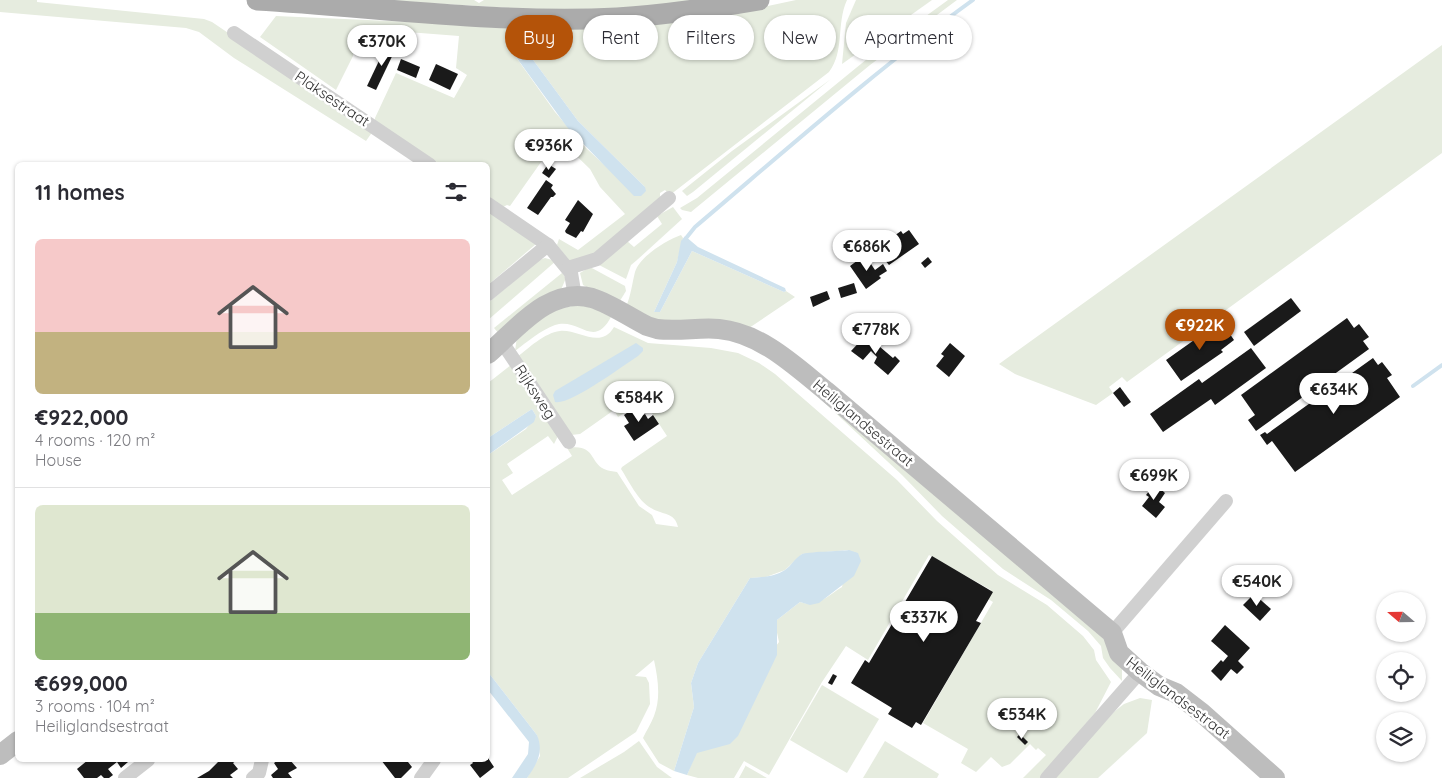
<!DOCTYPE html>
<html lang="en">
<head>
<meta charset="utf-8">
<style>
	body { margin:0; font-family:Quicksand,sans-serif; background:#f7f7f7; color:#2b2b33; height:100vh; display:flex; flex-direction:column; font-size:19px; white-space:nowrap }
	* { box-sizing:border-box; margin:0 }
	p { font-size:16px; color:#7c7c81 }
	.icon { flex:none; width:28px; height:28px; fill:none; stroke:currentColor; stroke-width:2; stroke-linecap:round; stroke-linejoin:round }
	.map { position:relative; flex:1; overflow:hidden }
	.side { position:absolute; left:15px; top:162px; width:475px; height:600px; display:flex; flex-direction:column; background:#fff; border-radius:8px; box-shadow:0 1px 4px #0004 }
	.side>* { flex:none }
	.guide { position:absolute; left:505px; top:15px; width:475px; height:45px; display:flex; gap:10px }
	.needle { width:32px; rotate:290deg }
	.fabs { position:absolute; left:1376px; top:592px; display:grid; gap:10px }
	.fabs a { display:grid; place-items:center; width:50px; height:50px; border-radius:50%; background:#fff; box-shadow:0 1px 4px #0004; font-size:25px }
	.price { position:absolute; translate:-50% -42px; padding:0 11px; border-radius:18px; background:#fff; color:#222; font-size:16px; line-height:32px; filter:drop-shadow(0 1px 2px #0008) }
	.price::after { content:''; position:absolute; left:50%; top:30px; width:15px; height:11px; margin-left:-8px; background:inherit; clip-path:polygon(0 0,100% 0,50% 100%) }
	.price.selected { background:#b45309; color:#fff }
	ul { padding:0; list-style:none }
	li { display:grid; align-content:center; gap:10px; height:265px; padding:0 20px }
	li+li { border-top:1px solid #e1e1e2 }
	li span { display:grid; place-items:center; height:155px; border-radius:8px; color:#555 }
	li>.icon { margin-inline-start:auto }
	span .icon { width:90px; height:90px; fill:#fffc; stroke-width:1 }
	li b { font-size:21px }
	h2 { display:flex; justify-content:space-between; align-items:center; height:60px; padding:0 20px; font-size:21px }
	.tag { padding:0 18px; border-radius:22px; background:#fff; box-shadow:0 1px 4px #0004; font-size:18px; line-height:45px }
	.tag.selected { background:#b45309; color:#fff }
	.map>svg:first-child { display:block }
	.green { fill:#e6ecdf; fill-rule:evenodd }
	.water { fill:#cfe2ee }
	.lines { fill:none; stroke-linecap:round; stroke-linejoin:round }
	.stream { stroke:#cfe2ee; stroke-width:4 }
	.building { fill:#1a1a1a }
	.street { stroke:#d0d0d0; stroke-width:14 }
	.secondary { stroke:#bdbdbd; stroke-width:20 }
	.primary { stroke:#ababab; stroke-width:21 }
	.labels { text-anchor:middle; stroke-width:5; stroke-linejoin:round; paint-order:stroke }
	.street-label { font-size:15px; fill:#333; stroke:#fff }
</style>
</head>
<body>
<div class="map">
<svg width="1442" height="778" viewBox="0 0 1442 778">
	<rect width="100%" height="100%" fill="#fff"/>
	<g class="green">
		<path d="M0,0h37v2l167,17 8,3 161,109 -7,10 -132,-83 -35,-26 -13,-4 -186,-16z"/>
		<path d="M378,0h96l5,3 5,-3h238l-148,12z"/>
		<path d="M796,0h51c-11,24 -2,51 -18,72l-159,123 -5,-5 -5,3v4l-70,61 -20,4 -13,-17 2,-6 19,11 47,-36 -25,-27 -10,-18 -32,-31 -48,68 -3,-1 -4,2 -15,-11v-31h-47l-66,-44v-3l21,-45 58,25 13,-23 -11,-7 3,-32 -103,-8 -3,28 -17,34 -76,-53 16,-21 228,10 254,-18zM511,37l6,1 61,83 67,66 -33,-15 -26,-24 -31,-36 -47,-66 -2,-6z"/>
		<path d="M856,0h76l-90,64 4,-41z"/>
		<path d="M948,0h9l-87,65 -179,147 -9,-2 -2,-2 17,-10 170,-139z"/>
		<path d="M1442,45v108l-315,229 -5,-5 -13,10 4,6 -17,12 -81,-31 -16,-10z"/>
		<path d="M831,79l-138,113 -6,4 -5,-5 50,-40z"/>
		<path d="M673,207l9,12 -45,41 -6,5 -5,14 -27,-14 28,-24 7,6 28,-23 -5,-8z"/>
		<path d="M488,210l48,34 -48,41z"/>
		<path d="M681,235l2,3 -6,24 -23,50h6l32,-61 92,41 2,-1 9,6 -46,31 -88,-5 -35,-16c5,-12 6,-23 9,-35 5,-16 32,-32 46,-37z"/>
		<path d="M545,258l11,3 -68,59v-17l51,-43z"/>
		<path d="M590,267l35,19 1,5 -8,13 -35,-19 -3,-12z"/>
		<path d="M562,273l4,5 -6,14 -60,43 -6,-7z"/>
		<path d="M581,304l31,11c-18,36 -32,2 -57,10 -14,5 -28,17 -40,26l2,-14 28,-25z"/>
		<path d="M614,327l34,16 63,5 27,5 21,10 16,11 122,106 40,41 61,54 49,30 36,31 11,14 2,10 15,22 -16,31 -55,65h-17l23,-23 -8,-7 -2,2 -6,-6 -20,20 -8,3 -11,-10 -15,15 -15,-9 7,-14 -45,-26 70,-121 -5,-3 3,-9 -62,-35 -61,105 -22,-14 -24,36 -53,93 -25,-14 -10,17h-36l-11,-3 9,-22 83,-111 -3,-14 1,-8 23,-18c18,6 27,-6 42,-15l7,-37 -47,4 -17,16 -19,7 -16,1 -52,85 -7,20 3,24 -20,64 -15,-8 -16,-25c3,-7 8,-14 11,-22 7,-18 4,-37 0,-56l-19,16 11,1 3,6 1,21 -14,28 -68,46h-41l13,-22 -3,-21 -49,-63v-217l38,-26 10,-13 -4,-7 -44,29v-55l23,-18 47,71 -4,8 -6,-8 -41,28 6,9 -11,7 10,15 60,-39 -5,-8c28,-5 22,13 37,21 4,2 9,2 13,3l22,34 13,9 4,9 22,3c-3,-15 -16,-12 -27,-19 -13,-7 -22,-27 -30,-39l1,-2 45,-31 -23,-35 -26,16 -4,-7 -34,24 -9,1 -54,-78c12,-9 27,-24 43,-26 18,-2 41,19 54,-4z"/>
		<path d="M813,392l286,239 23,38v12l-12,-13 -7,-10 -2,-12 -13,-15 -37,-31 -48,-31 -61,-53 -40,-41z"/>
		<path d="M822,685l57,34 -32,54 -57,-33z"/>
		<path d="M1140,698l12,2 -5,33 -49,45h-45l62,-67 9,-7z"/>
		<path d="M639,741l18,26 15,11h-92l44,-26z"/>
		<path d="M885,741l54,33 -2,4h-74z"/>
		<path d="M746,765v1l21,12h-28z"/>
	</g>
	<g class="water">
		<path d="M508,36l9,2 61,83 67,66 1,4 -5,5h-7l-67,-69 -59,-81z"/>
		<path d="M685,236l13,11 87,41 1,3 -2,1 -92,-41 -32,61h-6l23,-50 4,-21z"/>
		<path d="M636,343l7,5v3l-5,5c-14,9 -69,50 -83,46l-2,-7 2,-4z"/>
		<path d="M532,409l4,7 -2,6 -46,33v-17z"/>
		<path d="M849,550l9,3 3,8 -7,15 -35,27 -9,2 -10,-3 -23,18v35l-39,81 -8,8 -33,9 -10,22 -13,-4 20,-64 -3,-24 7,-20 52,-85c12,-1 24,-1 35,-8 6,-4 10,-12 17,-16 4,-2 39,-3 47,-4z"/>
		<path d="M488,672l49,63c7,17 0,29 -10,43h-15l16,-24 1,-12 -41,-52z"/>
	</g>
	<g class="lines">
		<g class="stream">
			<path d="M687,237l8,-10c91,-77 181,-157 278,-227"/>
			<path d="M1413,386l29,-21"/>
		</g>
	</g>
	<g class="building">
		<path d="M387,44l9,4 -20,42 -9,-4z"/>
		<path d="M401,59l19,8 -4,11 -19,-8z"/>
		<path d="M436,64l22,10 -8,16 -21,-10z"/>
		<path d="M548,164l8,5 -7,9 -7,-5z"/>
		<path d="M546,180l7,5 -2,3 5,6 -3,3h-2l-13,18 -11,-7z"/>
		<path d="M578,200l15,14 -10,18 -2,-1 -5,7 -10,-5 -1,-2 5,-8 -5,-3z"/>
		<path d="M909,230l10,14 -30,21 -11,-13 4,-2 -2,-4 21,-15 2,3z"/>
		<path d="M865,255l10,15 8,-6 4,7 -8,5 2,2 -15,11 -16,-23z"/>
		<path d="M928,257l4,5 -7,6 -4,-5z"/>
		<path d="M854,283l3,10 -16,5 -3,-10z"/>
		<path d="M827,291l3,8 -17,8 -3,-10z"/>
		<path d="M1291,298l10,13 -47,35 -10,-14z"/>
		<path d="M873,313l8,6 -9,11 -7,-6z"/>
		<path d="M1347,318l7,10 5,-4 10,13 -6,4 6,8 -113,82 -8,-11 7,-5 -14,-20z"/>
		<path d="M1221,321l13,19 -13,10 2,2 -42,29 -15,-21z"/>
		<path d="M866,335l27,23 2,-2 5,5 -12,14 -14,-12 3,-6 -6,-6 -8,9 -12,-9z"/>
		<path d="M950,343l15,13 -16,21 -13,-11 8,-10 -3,-2z"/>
		<path d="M1251,348l15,20 -51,37 -4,-6 -48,33 -13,-18 49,-35 3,4z"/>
		<path d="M1373,358l5,7 4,-3 10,13 -5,3 13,19 -105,75 -23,-31 -5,4 -7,-10 5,-3 2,2z"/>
		<path d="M1120,387l11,15 -7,5 -11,-14z"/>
		<path d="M637,406l6,9 2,-1 3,5 5,-4 6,9 -25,17 -10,-15 5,-3 -5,-8z"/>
		<path d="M1155,484l10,9 -6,9 6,5 -9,11 -14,-12 7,-9 -3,-2z"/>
		<path d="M932,556l61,36 -17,29 5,2 -60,102 -5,-3 -4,6 -24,-14 4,-6 -41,-25 14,-23 4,3z"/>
		<path d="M1254,594l17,15 -11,12 -17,-16z"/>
		<path d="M1225,625l25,23 -12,13 6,6 -7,7 -6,-5 -10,12 -10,-10 10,-11 2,2 5,-6 -17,-15z"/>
		<path d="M833,674l4,2 -5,9 -4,-2z"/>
		<path d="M1020,734l8,8 -3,3 -8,-8z"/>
		<path d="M488,758l6,9 -14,11 -10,-13 3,-2 -2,-3h17z"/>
		<path d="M88,760h38l2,2 -7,6 -4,-6 -9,7 5,6 -4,3h-5l-3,-3 -4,3h-13l-7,-9z"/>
		<path d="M220,760h17l-4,3 5,6 -8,6 3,3h-36l12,-7z"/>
		<path d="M278,760h12l7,8 -9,5 4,5h-19l-2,-3 7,-6 -4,-6z"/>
		<path d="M381,760h30l-3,2 4,5 -11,11h-6z"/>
	</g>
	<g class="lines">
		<g class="street">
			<path d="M234,33l196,132"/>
			<path d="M488,204l60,41 23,28 4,24"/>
			<path d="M568,268l29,-9 72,-61"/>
			<path d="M488,294l60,-49"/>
			<path d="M502,342l67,100"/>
			<path d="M1112,633l114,-132"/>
			<path d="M125,778l23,-18"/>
			<path d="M253,778l6,-5 3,-13"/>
			<path d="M421,778l13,-18"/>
			<path d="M1047,778l93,-106"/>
		</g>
		<g class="secondary">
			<path d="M488,354c28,-24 61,-68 104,-56 19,6 37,19 55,28l10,3c21,3 42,-2 62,0 42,4 76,37 107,62l286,242 7,20 21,19 19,14 17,7 26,20 73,65"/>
			<path d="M0,755l18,-14"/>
		</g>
		<path class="primary" d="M257,0c120,7 240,24 360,18 48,-3 95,-10 142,-18"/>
	</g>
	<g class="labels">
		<g class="street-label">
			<text transform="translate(332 99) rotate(34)" y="5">Plaksestraat</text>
			<text transform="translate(535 392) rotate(57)" y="5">Rijksweg</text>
			<text transform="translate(863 423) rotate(40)" y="5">Heiliglandsestraat</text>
			<text transform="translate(1178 698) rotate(37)" y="5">Heiliglandsestraat</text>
		</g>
	</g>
</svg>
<div class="fabs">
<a><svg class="needle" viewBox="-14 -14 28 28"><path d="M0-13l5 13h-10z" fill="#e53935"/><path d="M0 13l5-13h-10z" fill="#7c7c81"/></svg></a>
<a><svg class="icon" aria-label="locate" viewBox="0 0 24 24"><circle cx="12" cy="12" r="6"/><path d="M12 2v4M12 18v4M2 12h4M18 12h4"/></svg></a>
<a><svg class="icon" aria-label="layers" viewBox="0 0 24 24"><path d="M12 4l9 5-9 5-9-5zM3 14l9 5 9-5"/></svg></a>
</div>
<b class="price" style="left:382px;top:67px">€370K</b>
<b class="price" style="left:549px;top:171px">€936K</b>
<b class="price" style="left:867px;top:272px">€686K</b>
<b class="price selected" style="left:1200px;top:351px">€922K</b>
<b class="price" style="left:876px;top:355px">€778K</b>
<b class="price" style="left:1334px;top:415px">€634K</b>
<b class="price" style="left:639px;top:423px">€584K</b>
<b class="price" style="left:1154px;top:501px">€699K</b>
<b class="price" style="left:1257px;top:607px">€540K</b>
<b class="price" style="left:924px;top:643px">€337K</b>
<b class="price" style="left:1022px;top:740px">€534K</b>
<div class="guide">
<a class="tag selected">Buy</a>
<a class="tag">Rent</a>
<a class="tag">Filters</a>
<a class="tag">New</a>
<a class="tag">Apartment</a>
</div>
<section class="side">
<h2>11 homes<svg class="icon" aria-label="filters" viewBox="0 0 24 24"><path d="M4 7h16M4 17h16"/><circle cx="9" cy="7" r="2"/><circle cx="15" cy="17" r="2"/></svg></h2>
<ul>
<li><span style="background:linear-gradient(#f6c9c9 60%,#c2b280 0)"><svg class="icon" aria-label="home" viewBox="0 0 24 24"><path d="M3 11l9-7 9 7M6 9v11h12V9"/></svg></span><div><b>€922,000</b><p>4 rooms · 120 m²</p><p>House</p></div></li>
<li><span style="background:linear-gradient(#dfe7d0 70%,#8fb573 0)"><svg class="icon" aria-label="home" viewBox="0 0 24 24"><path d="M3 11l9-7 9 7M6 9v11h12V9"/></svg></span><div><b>€699,000</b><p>3 rooms · 104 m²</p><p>Heiliglandsestraat</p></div></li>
</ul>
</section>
</div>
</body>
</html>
